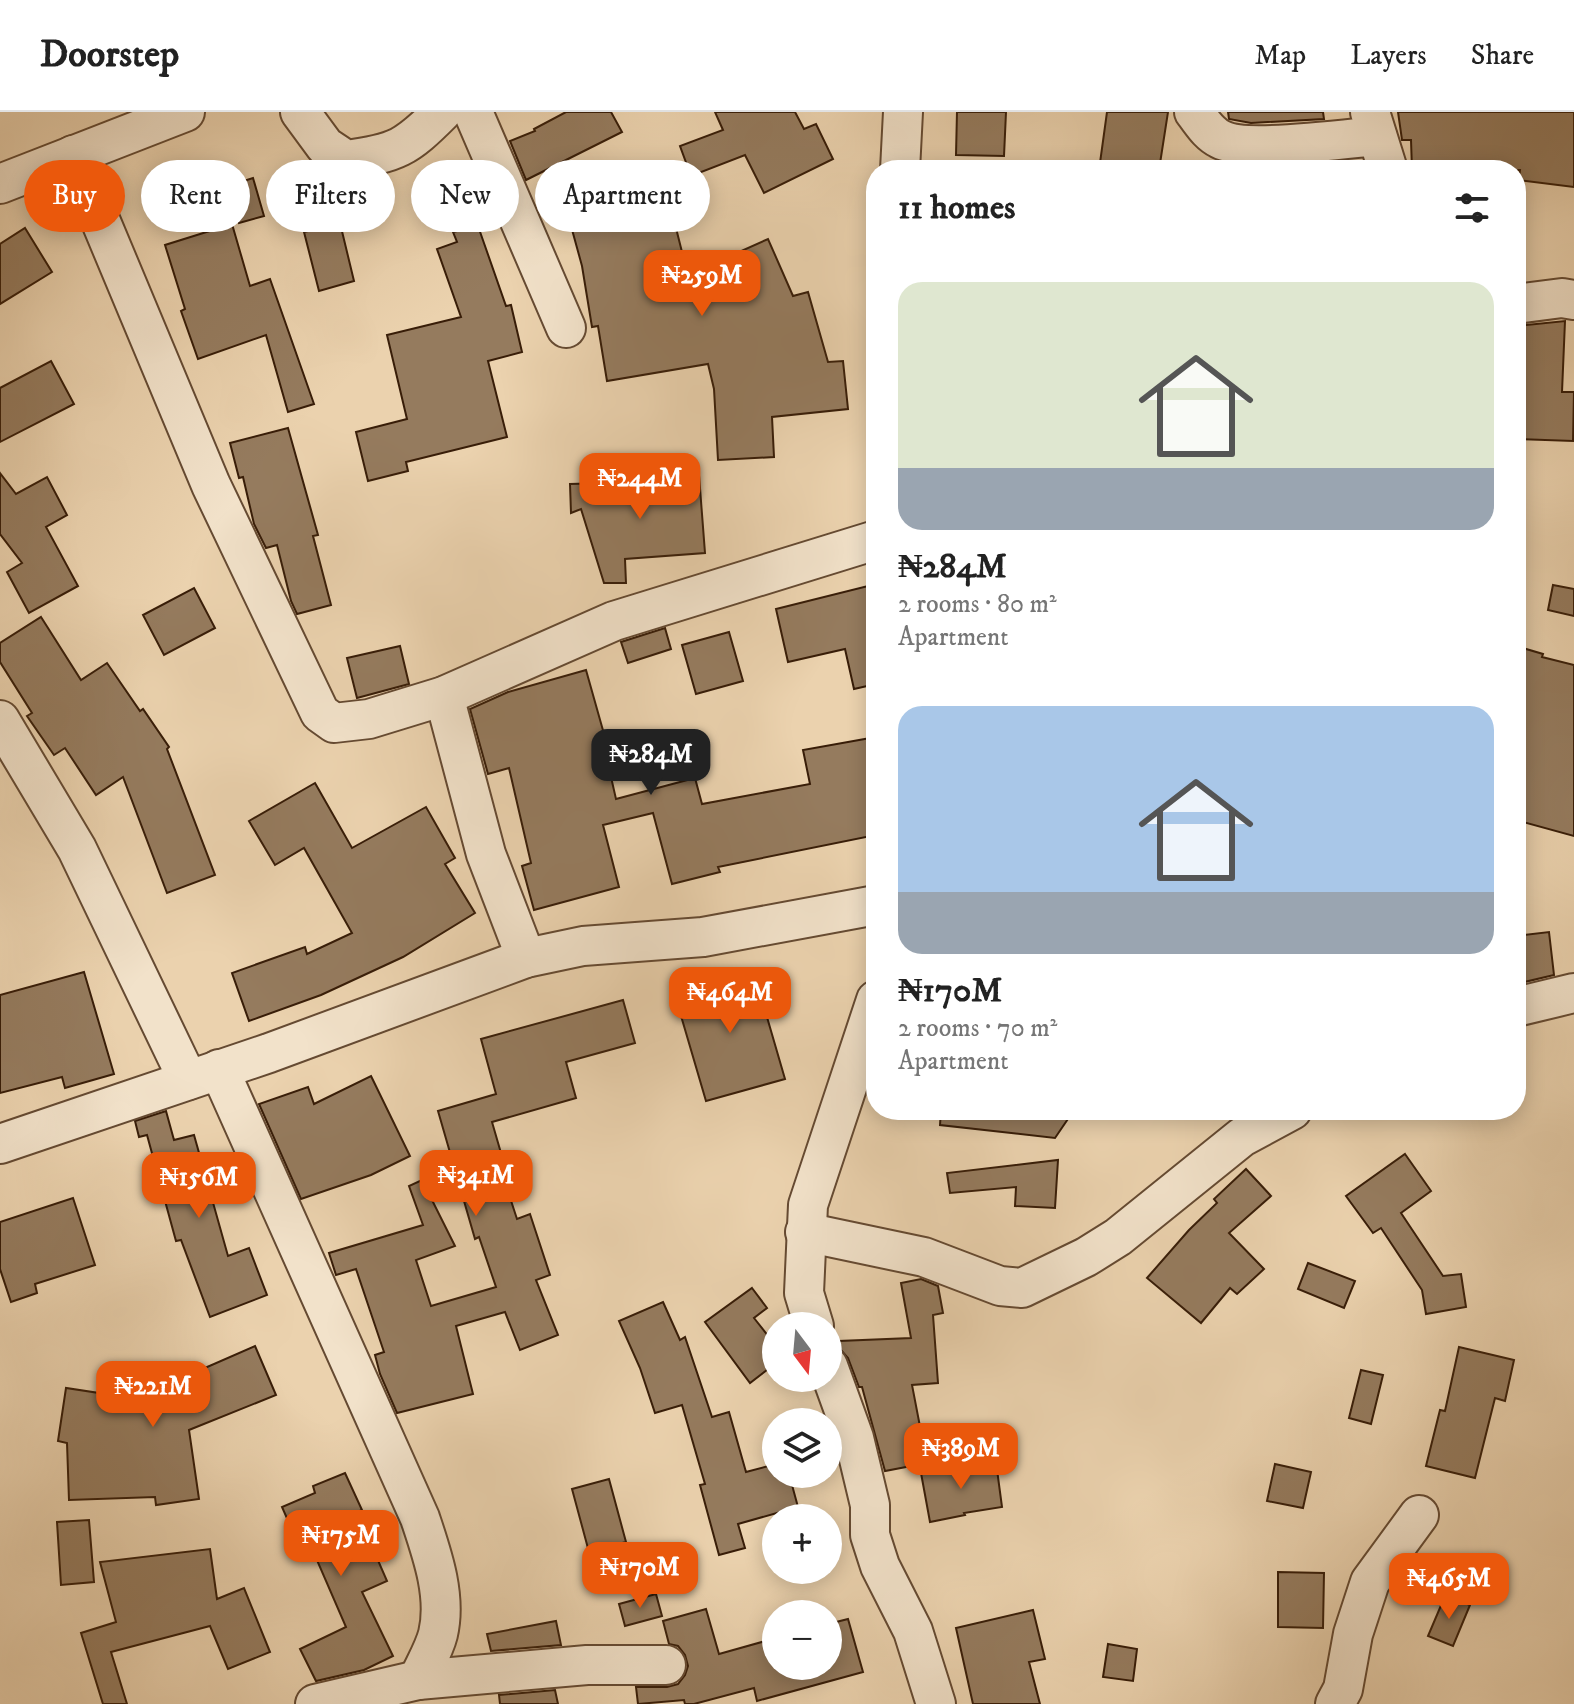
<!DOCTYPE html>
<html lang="en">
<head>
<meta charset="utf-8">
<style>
	body { margin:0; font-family:"IM FELL DW Pica",serif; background:#f6f6f6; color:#222; height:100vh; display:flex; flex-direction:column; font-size:30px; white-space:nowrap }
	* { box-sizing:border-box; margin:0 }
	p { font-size:26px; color:#767676 }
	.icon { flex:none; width:44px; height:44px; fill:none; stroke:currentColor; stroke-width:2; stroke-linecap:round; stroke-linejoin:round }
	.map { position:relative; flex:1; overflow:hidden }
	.sheet { position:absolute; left:866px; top:48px; width:660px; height:960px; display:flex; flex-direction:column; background:#fff; border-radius:32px; box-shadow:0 4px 20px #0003 }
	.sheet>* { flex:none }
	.top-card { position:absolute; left:24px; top:48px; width:722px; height:72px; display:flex; gap:16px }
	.needle { width:52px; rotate:164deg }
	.tools { position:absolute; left:762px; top:1200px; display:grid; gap:16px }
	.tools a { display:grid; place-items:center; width:80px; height:80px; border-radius:50%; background:#fff; box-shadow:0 4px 20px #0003; font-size:40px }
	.price { position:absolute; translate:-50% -68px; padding:0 18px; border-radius:16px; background:#ea580c; color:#fff; font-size:26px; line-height:52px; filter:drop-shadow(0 2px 4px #0008) }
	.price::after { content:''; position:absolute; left:50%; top:48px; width:24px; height:18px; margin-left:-12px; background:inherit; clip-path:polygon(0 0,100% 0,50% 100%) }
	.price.selected { background:#222; color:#fff }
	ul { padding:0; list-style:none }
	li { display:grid; align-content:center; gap:16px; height:424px; padding:0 32px }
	li span { display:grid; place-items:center; height:248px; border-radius:24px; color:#555 }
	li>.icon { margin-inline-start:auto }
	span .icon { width:144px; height:144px; fill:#fffc; stroke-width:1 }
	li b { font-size:34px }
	h2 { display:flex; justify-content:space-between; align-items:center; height:96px; padding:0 32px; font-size:34px }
	.pill { padding:0 28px; border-radius:36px; background:#fff; box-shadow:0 4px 20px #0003; font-size:28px; line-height:72px }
	.pill.selected { background:#ea580c; color:#fff }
	header { display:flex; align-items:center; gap:48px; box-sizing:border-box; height:112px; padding:0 40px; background:#fff; border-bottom:2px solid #e0e0e0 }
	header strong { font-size:38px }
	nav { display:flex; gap:44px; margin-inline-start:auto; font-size:28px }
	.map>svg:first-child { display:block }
	.building { fill:#957b5e; stroke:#381d08; stroke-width:2 }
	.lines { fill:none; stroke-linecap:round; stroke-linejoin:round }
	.minor-casing { stroke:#654a32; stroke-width:42 }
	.minor { stroke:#f2e2ca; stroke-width:38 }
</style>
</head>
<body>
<header>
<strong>Doorstep</strong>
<nav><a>Map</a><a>Layers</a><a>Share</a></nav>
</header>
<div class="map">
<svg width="1574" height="1592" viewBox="0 0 1574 1592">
	<rect width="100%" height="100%" fill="#ebd2ae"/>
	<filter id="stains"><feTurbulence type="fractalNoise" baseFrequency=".0025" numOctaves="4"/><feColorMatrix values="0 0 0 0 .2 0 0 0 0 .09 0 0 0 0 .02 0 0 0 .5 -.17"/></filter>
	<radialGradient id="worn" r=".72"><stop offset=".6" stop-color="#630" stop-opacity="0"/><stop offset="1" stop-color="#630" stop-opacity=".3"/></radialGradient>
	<g class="building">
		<path d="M566,0h45l11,20 -96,48 -16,-39 25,-10 -1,-2z"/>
		<path d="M715,0h80l9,17 12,-5 17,35 -69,34 -19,-38 -54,21 -11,-30 43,-16z"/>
		<path d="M957,0h49l-2,44 -48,-1z"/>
		<path d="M1107,0h61l-9,58h-60z"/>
		<path d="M1228,0h95l1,7 -73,4 -22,-4z"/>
		<path d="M1398,0h176v75l-55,-7 1,-10h-108l-1,-30h-9z"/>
		<path d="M459,51l16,44 -26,13 -16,-48z"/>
		<path d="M253,66l11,38 -25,7 -11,-37z"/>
		<path d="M664,68l20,80 3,-1 3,15 78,-35 25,57 15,-4 20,70 15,-1 5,48 -76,8 2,40 -56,3 -4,-71 -6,-25 -101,17 -9,-55 -6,1 -10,-61 -17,-62z"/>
		<path d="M340,111l14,58 -35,10 -15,-59z"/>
		<path d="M232,112l18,62 20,-7 44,125 -26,8 -22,-77 -68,24 -17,-48 4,-2 -20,-64z"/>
		<path d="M478,114l28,80 5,-1 11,47 -34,9 19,76 -101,25 2,9 -40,10 -12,-49 51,-13 -20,-84 74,-18 -24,-68 20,-7 -4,-10z"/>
		<path d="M25,116l27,44 -52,32v-60z"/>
		<path d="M1565,209l-3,71h12l-1,49 -57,-2v-113z"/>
		<path d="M51,249l23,43 -74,38v-54z"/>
		<path d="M288,316l30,107 -5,1 18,69 -34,9 -6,-13 -14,-56 -11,3 -12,-24 -11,-47 -4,1 -9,-35z"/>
		<path d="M0,361l16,21 31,-17 20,38 -21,12 32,59 -49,27 -22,-41 15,-9 -22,-29z"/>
		<path d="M699,363l6,78 -80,6 1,24h-22l-23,-74 -10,4 -1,-29 75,-2v-2z"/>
		<path d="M876,472v100l-22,5 -9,-40 -57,13 -12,-53z"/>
		<path d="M1553,473l21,4v27l-26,-6z"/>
		<path d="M194,476l21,40 -51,27 -21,-40z"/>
		<path d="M41,505l40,63 26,-17 33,48 3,-2 26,38 -2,2 48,126 -48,18 -44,-116 -27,18 -31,-47 -11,7 -27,-39 5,-3 -32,-51v-19z"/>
		<path d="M665,516l6,21 -43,14 -7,-21z"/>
		<path d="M729,520l14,49 -47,13 -14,-49z"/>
		<path d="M400,534l9,38 -52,14 -10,-40z"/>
		<path d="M1516,534l27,8 -1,3 32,8v171l-58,-16z"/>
		<path d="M586,558l20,71 -3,1 13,57 79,-21 7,26 108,-20 -7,-34 73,-13v98l-158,32 2,5 -48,12 -19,-71 -50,12 16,62 -85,23 -12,-44 9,-3 -22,-95 -21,6 -18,-65 38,-17z"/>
		<path d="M315,671l37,65 74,-41 29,51 -10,6 30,49 -72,44 -82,38 -72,26 -17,-48 73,-26 2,7 45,-21 -48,-85 -29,17 -26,-44z"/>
		<path d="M1549,820l5,43 -38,9v-48z"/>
		<path d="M753,857l32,110 -79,22 -32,-109z"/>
		<path d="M84,860l30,102 -49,14 -3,-11 -62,16v-98z"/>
		<path d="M623,888l12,43 -69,19 10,36 -84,24 11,38 -5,1 19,58 13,-5 20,61 -14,5 22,55 -38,15 -15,-38 -49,14 17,68 -76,19 -17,-39 -5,-19 9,-3 -28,-83 -20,6 -7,-22 94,-28 -14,-39 13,-6 33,66 -39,14 15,46 65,-19 -17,-50 -4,2 -37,-128 58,-17 -15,-55z"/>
		<path d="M371,964l39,80 -39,19 -70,24 -42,-95 49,-17 6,17z"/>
		<path d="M941,998h133l-19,28 -115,-13z"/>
		<path d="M166,999l8,29 20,-5 34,121 21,-8 18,47 -57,22 -29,-77 -5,1 -29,-106 -8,2 -4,-16z"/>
		<path d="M1405,1042l26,37 -30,22 42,63 18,-2 5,33 -40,7 -4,-24 -41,-62 -8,5 -27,-37z"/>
		<path d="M1058,1048l-3,48 -40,-2 1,-19 -66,6 -3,-20z"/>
		<path d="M1246,1057l25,27 -42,37 35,36 -27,25 -7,-6 -29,35 -54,-45 42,-48 28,-27 -3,-4z"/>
		<path d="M73,1086l22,67 -60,19 2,9 -26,9 -11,-33v-47z"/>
		<path d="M1308,1151l47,18 -11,27 -46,-19z"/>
		<path d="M921,1167l17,7 5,27 -10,2 5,68 -26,2 15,78 -42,8 -23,-84h-3l-11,-29 -9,-10v-7l72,-3 -10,-55z"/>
		<path d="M752,1176l15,20 -13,10 22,28v17l-26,20 -45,-61z"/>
		<path d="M663,1190l17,38 5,-3 27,80 17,-5 17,60 30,-8v10h13l9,33 -60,17 7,24 -26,7 -19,-70 5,-1 -23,-79 -27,8 -15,-45 -21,-47z"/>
		<path d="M255,1234l21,49 -87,35 10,69 -43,6 -1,-8 -86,3 -2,-57 -9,-2 8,-53 66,10 -4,-24 51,-10 3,14z"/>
		<path d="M1459,1235l55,13 -9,41 -10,-3 -20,80 -49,-12 14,-56 5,1z"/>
		<path d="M1361,1258l22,5 -12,49 -22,-6z"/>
		<path d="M996,1350l6,45 -38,6 1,2 -35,7 -9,-49z"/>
		<path d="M1275,1352l36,8 -8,36 -36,-7z"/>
		<path d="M345,1361l17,37 -5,2 30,69 -25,11 31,64 -29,14 -48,11 -16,-32 46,-22 -39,-90 -10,4 -15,-34 33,-14 -2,-7z"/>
		<path d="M609,1367l17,63 -37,10 -17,-63z"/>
		<path d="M89,1408l5,62 -33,3 -4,-63z"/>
		<path d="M210,1437l7,50 27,-11 26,64 -42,17 -18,-43 -99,26 16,52h-24l-22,-71 35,-11 -16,-60z"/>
		<path d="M1278,1460l46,1 -1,55 -45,-1z"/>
		<path d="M656,1482l6,22 -37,10 -6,-22z"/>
		<path d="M1445,1484l25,9 -17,41 -25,-10z"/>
		<path d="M706,1497l13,45 57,-16v28h52v-42l20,-5 15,53 -106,29 -3,-13 -60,16h-9l-1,-4 -46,4 -2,-17h31l11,-3 7,-9 3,-9 -3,-11 -7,-9 -9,-2 -6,-23z"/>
		<path d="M1033,1498l12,49 -16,3 11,42h-67l-17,-76z"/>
		<path d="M556,1509l5,24 -70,6 -4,-17z"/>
		<path d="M1108,1532l29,5 -4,32 -30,-4z"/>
		<path d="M555,1578l3,14h-58l-1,-9z"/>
	</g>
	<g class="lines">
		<defs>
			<g id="minor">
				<path d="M300,0l25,34 21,14c51,-7 60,-12 96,-48"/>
				<path d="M473,0l93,216"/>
				<path d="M1194,0c8,10 14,21 26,27 24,14 125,0 157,-3"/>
				<path d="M1370,0l18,58"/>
				<path d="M73,43l138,330 109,228 14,10 35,-4 75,-23 170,-75 262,-81"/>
				<path d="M900,58l3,-58"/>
				<path d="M0,72l185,-72"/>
				<path d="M1516,192l46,-6 12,2"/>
				<path d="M444,584l42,158 40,104"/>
				<path d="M0,608l77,129 111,231"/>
				<path d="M1516,895l58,-14"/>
				<path d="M219,957l201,449c12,36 27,78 18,116 -4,16 -14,32 -20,46"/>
				<path d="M0,1032l269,-91 257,-95 57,-12 120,-9 173,-32"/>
				<path d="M805,1120l119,25 76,29 22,2 64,-31 32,-20 124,-100 50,-27"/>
				<path d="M814,1214l-10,-33 4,-88 68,-205"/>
				<path d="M828,1254l26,72 16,67v30l10,31 33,65 23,73"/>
				<path d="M315,1592l103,-24 169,-15h79"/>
				<path d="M1335,1592l8,-15 10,-55 17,-52 49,-67"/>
			</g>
		</defs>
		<use href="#minor" class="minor-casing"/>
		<use href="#minor" class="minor"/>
	</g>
	<rect width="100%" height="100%" filter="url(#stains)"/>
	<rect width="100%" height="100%" fill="url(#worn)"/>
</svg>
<div class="tools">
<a><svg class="needle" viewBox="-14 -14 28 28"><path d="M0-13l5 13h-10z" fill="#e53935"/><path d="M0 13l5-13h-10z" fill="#767676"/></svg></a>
<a><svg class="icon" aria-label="layers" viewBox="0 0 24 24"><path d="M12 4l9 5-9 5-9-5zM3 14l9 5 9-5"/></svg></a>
<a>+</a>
<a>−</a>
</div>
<b class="price" style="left:702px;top:206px">₦259M</b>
<b class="price" style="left:640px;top:409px">₦244M</b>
<b class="price selected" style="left:651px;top:685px">₦284M</b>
<b class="price" style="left:730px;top:923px">₦464M</b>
<b class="price" style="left:476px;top:1106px">₦341M</b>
<b class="price" style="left:199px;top:1108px">₦156M</b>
<b class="price" style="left:153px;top:1317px">₦221M</b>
<b class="price" style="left:961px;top:1379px">₦389M</b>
<b class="price" style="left:341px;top:1466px">₦175M</b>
<b class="price" style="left:640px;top:1498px">₦170M</b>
<b class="price" style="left:1449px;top:1509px">₦465M</b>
<div class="top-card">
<a class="pill selected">Buy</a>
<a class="pill">Rent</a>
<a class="pill">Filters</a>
<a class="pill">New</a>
<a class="pill">Apartment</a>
</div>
<section class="sheet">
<h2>11 homes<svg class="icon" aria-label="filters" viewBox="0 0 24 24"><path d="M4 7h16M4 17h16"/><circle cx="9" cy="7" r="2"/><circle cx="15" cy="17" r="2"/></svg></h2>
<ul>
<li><span style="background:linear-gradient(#dfe7d0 75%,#9aa5b1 0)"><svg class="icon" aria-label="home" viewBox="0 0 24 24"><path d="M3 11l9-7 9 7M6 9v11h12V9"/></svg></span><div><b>₦284M</b><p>2 rooms · 80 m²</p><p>Apartment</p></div></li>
<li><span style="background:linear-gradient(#a9c7e8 75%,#9aa5b1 0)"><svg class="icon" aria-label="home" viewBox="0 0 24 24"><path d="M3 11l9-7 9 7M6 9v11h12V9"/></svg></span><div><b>₦170M</b><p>2 rooms · 70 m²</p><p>Apartment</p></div></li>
</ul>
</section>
</div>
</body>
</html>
